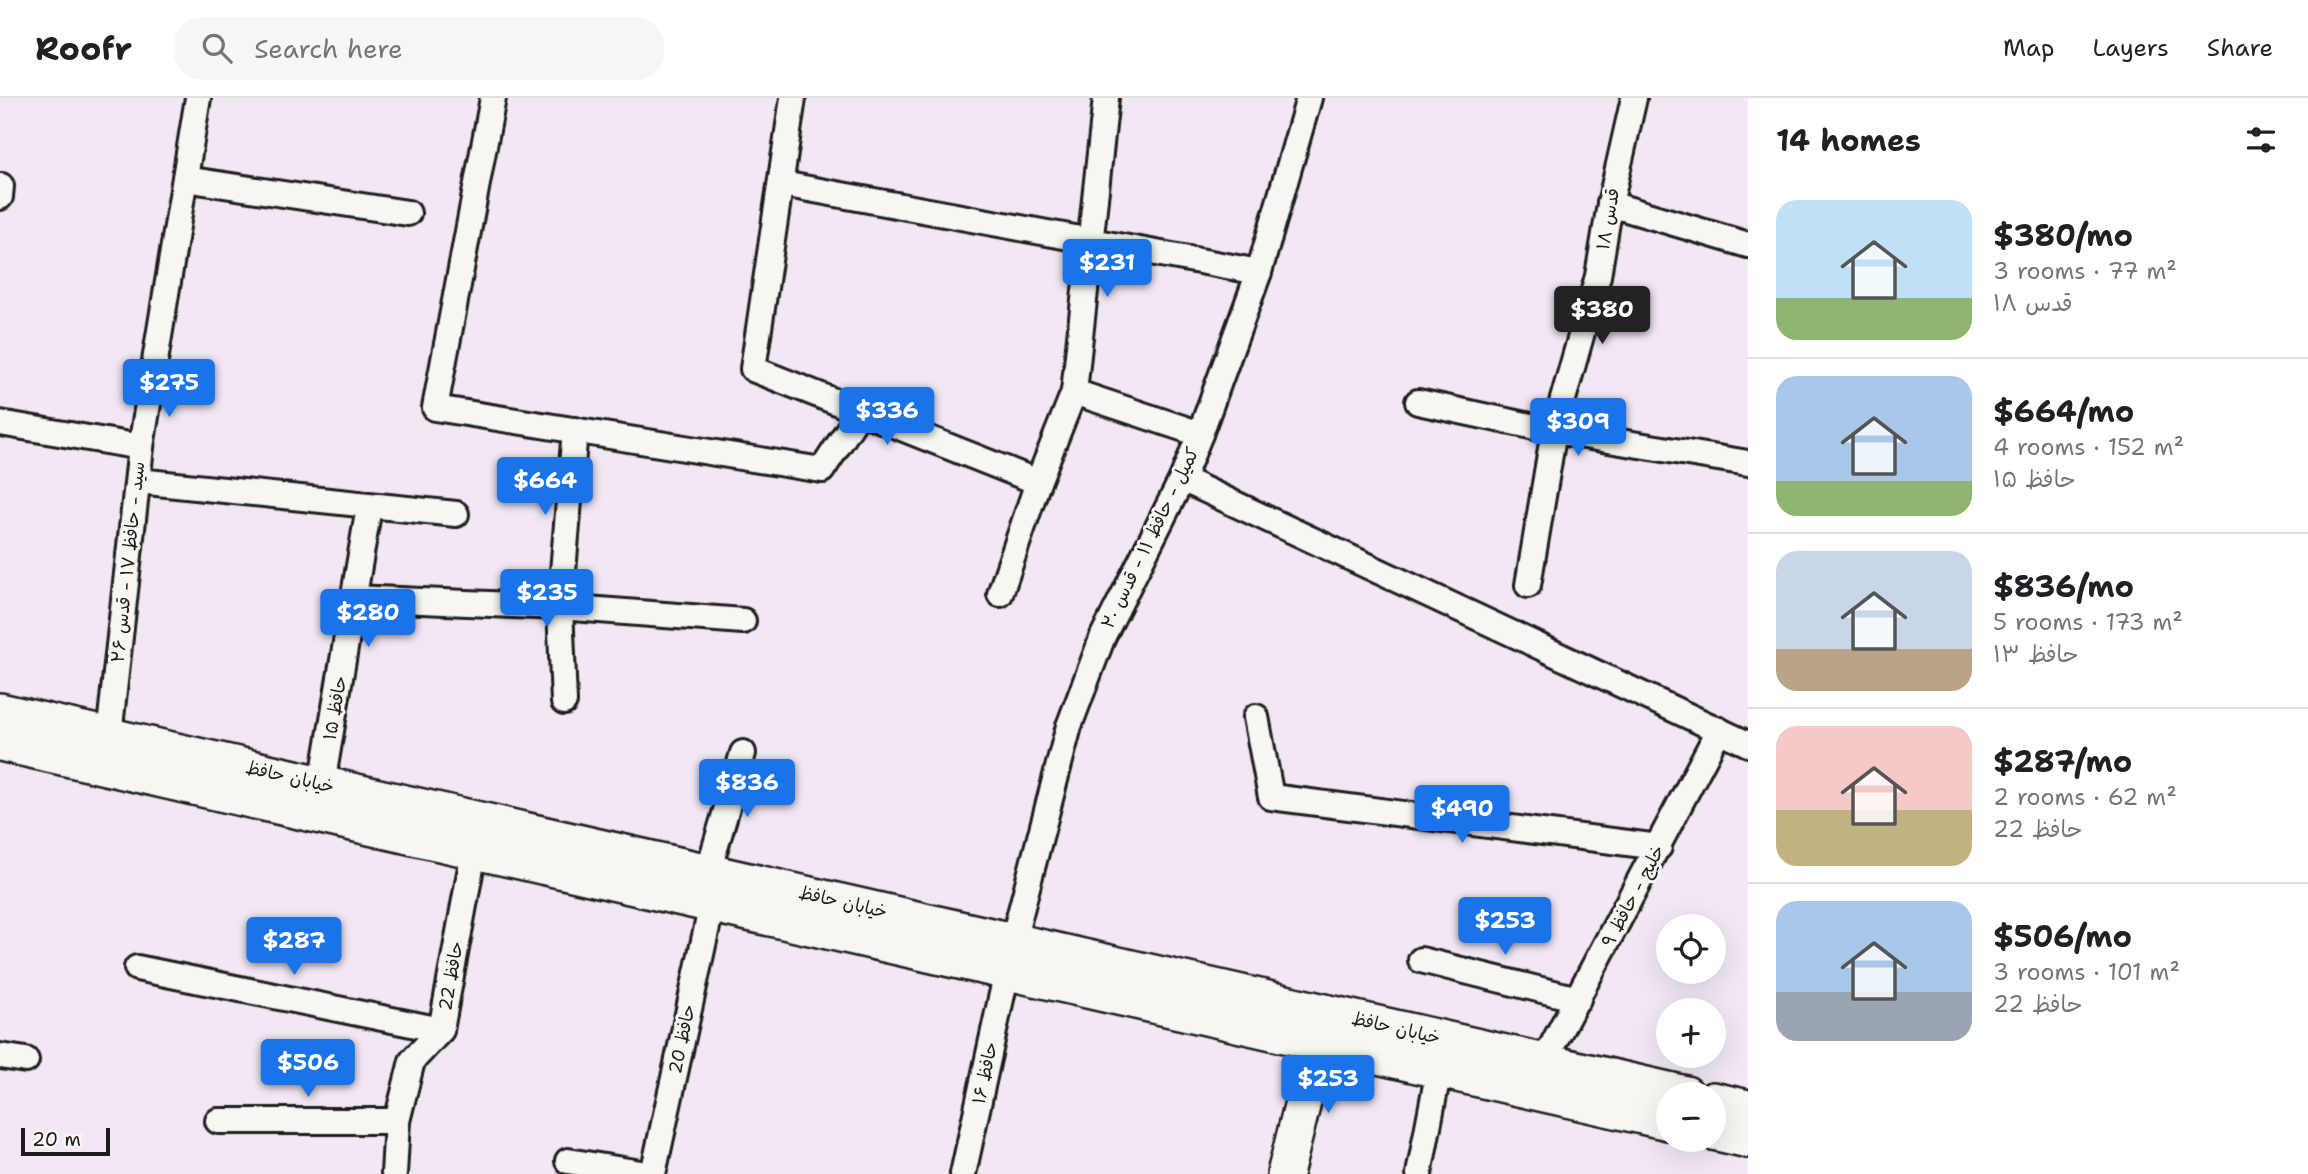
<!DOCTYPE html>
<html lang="en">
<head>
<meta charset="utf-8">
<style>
	body { margin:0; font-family:"Shantell Sans","Playpen Sans Arabic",sans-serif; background:#f6f6f6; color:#202124; height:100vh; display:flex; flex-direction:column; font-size:26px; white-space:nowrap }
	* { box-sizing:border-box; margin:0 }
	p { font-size:23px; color:#757577 }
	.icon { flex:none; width:38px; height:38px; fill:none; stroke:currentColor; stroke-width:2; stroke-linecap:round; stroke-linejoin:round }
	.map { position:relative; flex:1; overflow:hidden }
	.details { display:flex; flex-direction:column; background:#fff; width:560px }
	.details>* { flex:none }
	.controls { position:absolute; left:1656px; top:816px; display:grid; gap:14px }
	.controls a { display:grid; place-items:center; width:70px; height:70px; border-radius:50%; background:#fff; box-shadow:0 7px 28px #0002; font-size:35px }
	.scale { position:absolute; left:21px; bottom:18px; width:89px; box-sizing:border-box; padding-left:7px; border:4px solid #1c1c1c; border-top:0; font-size:19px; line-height:24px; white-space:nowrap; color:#1c1c1c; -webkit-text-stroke:5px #f6f6f2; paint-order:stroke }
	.price { position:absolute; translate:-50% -60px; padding:0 16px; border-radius:7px; background:#1a73e8; color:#fff; font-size:23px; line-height:46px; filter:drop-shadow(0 2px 4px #0008) }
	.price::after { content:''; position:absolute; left:50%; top:42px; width:21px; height:16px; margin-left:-10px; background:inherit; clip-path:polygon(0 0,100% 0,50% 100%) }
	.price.on { background:#222; color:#fff }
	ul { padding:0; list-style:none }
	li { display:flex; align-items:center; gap:21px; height:175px; padding:0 28px }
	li+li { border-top:2px solid #e0e0e0 }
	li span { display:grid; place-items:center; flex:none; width:196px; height:140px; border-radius:21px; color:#555 }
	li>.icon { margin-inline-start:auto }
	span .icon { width:84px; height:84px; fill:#fffc; stroke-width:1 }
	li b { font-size:30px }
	h2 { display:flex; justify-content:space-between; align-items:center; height:84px; padding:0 28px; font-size:30px }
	header { display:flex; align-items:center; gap:42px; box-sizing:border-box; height:98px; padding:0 35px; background:#fff; border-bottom:2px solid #e0e0e0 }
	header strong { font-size:33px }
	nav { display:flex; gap:38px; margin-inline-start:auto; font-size:24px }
	.search { width:490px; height:63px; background:#f6f6f6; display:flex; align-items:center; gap:18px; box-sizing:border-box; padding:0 24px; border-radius:28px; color:#757577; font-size:26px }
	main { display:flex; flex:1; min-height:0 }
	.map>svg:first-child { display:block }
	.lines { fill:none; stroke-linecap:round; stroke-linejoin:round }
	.street-casing { stroke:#1c1c1c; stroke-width:30 }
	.secondary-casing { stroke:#1c1c1c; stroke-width:40 }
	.street { stroke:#f6f6f2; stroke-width:24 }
	.secondary { stroke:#f6f6f2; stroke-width:35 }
	.labels { text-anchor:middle; stroke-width:6; stroke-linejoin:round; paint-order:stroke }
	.street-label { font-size:18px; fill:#1c1c1c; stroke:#f6f6f2 }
</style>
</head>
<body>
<header>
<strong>Roofr</strong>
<div class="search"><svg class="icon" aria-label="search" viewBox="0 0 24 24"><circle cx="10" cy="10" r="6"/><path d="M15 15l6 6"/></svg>Search here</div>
<nav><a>Map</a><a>Layers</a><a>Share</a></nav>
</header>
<main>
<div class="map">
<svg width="1748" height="1076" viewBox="0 0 1748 1076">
	<rect width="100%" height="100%" fill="#f1e8f4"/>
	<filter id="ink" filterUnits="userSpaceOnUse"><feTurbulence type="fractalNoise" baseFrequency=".0143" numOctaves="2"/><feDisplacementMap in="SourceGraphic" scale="14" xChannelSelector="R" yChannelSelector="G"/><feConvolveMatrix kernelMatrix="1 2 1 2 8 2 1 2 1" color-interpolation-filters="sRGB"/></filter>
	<g filter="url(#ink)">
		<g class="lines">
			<defs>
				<g id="street">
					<path d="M493,0l-58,310 387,62 38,-58"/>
					<path d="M793,0l-40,271 285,113"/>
					<path d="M185,81l223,34"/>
					<path d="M782,86l477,88"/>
					<path d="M0,99l1,-11"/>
					<path d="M1610,106l138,41"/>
					<path d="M1074,294l126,42"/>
					<path d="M1418,304l136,29 194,32"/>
					<path d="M0,325l141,24"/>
					<path d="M1182,381l566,265"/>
					<path d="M138,383l318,33"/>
					<path d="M1528,487l26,-154 44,-155 12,-72 24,-106"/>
					<path d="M1000,496l38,-112 36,-90 32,-294"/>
					<path d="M354,500l206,9 183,14"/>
					<path d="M564,604l-4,-95 15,-177"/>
					<path d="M1256,619l15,80 388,50"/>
					<path d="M109,638l32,-289 57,-349"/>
					<path d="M322,686l47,-277"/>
					<path d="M708,774l35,-119"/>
					<path d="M1013,843l56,-215 34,-90 79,-157 18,-45 59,-162 50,-174"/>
					<path d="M1421,862l157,39"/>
					<path d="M137,870l304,62"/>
					<path d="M0,958l26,4"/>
					<path d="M1544,963l175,-331"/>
					<path d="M218,1023h179"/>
					<path d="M568,1063l79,13"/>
					<path d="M394,1076l3,-53 15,-60 29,-31 33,-179"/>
					<path d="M653,1076l59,-270"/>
					<path d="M963,1076l44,-203"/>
					<path d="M1419,1076l20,-105"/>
				</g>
				<g id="secondary">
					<path d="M0,613l1686,383"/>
					<path d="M0,645l1668,379"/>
					<path d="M1713,1002l35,8"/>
					<path d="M1713,1034l35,8"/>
					<path d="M1285,1076l33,-132"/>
				</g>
			</defs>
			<use href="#street" class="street-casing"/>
			<use href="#secondary" class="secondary-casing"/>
			<use href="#street" class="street"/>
			<use href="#secondary" class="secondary"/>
		</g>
	</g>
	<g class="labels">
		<g class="street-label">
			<text transform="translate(1608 121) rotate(-80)" y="6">قدس ۱۸</text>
			<text transform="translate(1150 440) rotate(-64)" y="6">کمیل - حافظ ۱۱ - قدس ۲۰</text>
			<text transform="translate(128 464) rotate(-84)" y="6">سید - حافظ ۱۷ - قدس ۲۶</text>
			<text transform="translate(335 610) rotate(-80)" y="6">حافظ ۱۵</text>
			<text transform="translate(290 679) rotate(13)" y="6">خیابان حافظ</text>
			<text transform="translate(1633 798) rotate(-62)" y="6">خلیج - حافظ ۹</text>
			<text transform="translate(843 804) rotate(13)" y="6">خیابان حافظ</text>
			<text transform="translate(451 878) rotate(-80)" y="6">حافظ 22</text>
			<text transform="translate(1396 930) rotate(13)" y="6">خیابان حافظ</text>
			<text transform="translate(682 941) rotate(-78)" y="6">حافظ 20</text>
			<text transform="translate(985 975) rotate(-78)" y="6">حافظ ۱۶</text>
		</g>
	</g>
</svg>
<div class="controls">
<a><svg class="icon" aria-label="locate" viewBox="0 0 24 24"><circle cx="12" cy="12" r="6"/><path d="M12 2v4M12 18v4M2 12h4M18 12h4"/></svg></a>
<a>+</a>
<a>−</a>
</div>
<div class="scale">20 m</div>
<b class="price" style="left:1107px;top:201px">$231</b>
<b class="price on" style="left:1602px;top:248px">$380</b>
<b class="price" style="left:169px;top:321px">$275</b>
<b class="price" style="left:887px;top:349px">$336</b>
<b class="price" style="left:1578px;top:360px">$309</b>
<b class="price" style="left:545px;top:419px">$664</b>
<b class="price" style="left:547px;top:531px">$235</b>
<b class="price" style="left:368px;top:551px">$280</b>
<b class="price" style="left:747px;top:721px">$836</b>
<b class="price" style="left:1462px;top:747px">$490</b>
<b class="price" style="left:1505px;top:859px">$253</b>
<b class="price" style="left:294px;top:879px">$287</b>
<b class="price" style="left:308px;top:1001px">$506</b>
<b class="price" style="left:1328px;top:1017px">$253</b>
</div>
<section class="details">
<h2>14 homes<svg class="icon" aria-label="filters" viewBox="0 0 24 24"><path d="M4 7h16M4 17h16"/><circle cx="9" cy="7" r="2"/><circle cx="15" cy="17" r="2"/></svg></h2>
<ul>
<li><span style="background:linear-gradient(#bfe0f5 70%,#8fb573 0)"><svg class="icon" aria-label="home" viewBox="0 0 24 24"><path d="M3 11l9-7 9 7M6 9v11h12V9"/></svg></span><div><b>$380/mo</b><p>3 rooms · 77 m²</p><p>قدس ۱۸</p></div></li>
<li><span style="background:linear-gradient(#a9c7e8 75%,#8fb573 0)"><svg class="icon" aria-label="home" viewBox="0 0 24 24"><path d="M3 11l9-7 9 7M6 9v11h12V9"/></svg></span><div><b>$664/mo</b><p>4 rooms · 152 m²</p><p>حافظ ۱۵</p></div></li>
<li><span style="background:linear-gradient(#c9d6e8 70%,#b9a48a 0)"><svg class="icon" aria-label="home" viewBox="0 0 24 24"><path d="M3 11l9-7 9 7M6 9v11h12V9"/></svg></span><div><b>$836/mo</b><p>5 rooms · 173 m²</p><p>حافظ ۱۳</p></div></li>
<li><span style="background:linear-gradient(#f6c9c9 60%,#c2b280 0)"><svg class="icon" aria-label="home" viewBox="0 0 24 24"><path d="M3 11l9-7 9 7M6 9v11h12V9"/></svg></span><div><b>$287/mo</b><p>2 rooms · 62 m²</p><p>حافظ 22</p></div></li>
<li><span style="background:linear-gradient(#a9c7e8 65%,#9aa5b1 0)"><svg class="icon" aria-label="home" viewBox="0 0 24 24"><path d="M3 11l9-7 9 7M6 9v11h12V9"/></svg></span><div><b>$506/mo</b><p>3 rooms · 101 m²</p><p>حافظ 22</p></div></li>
</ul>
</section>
</main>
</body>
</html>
